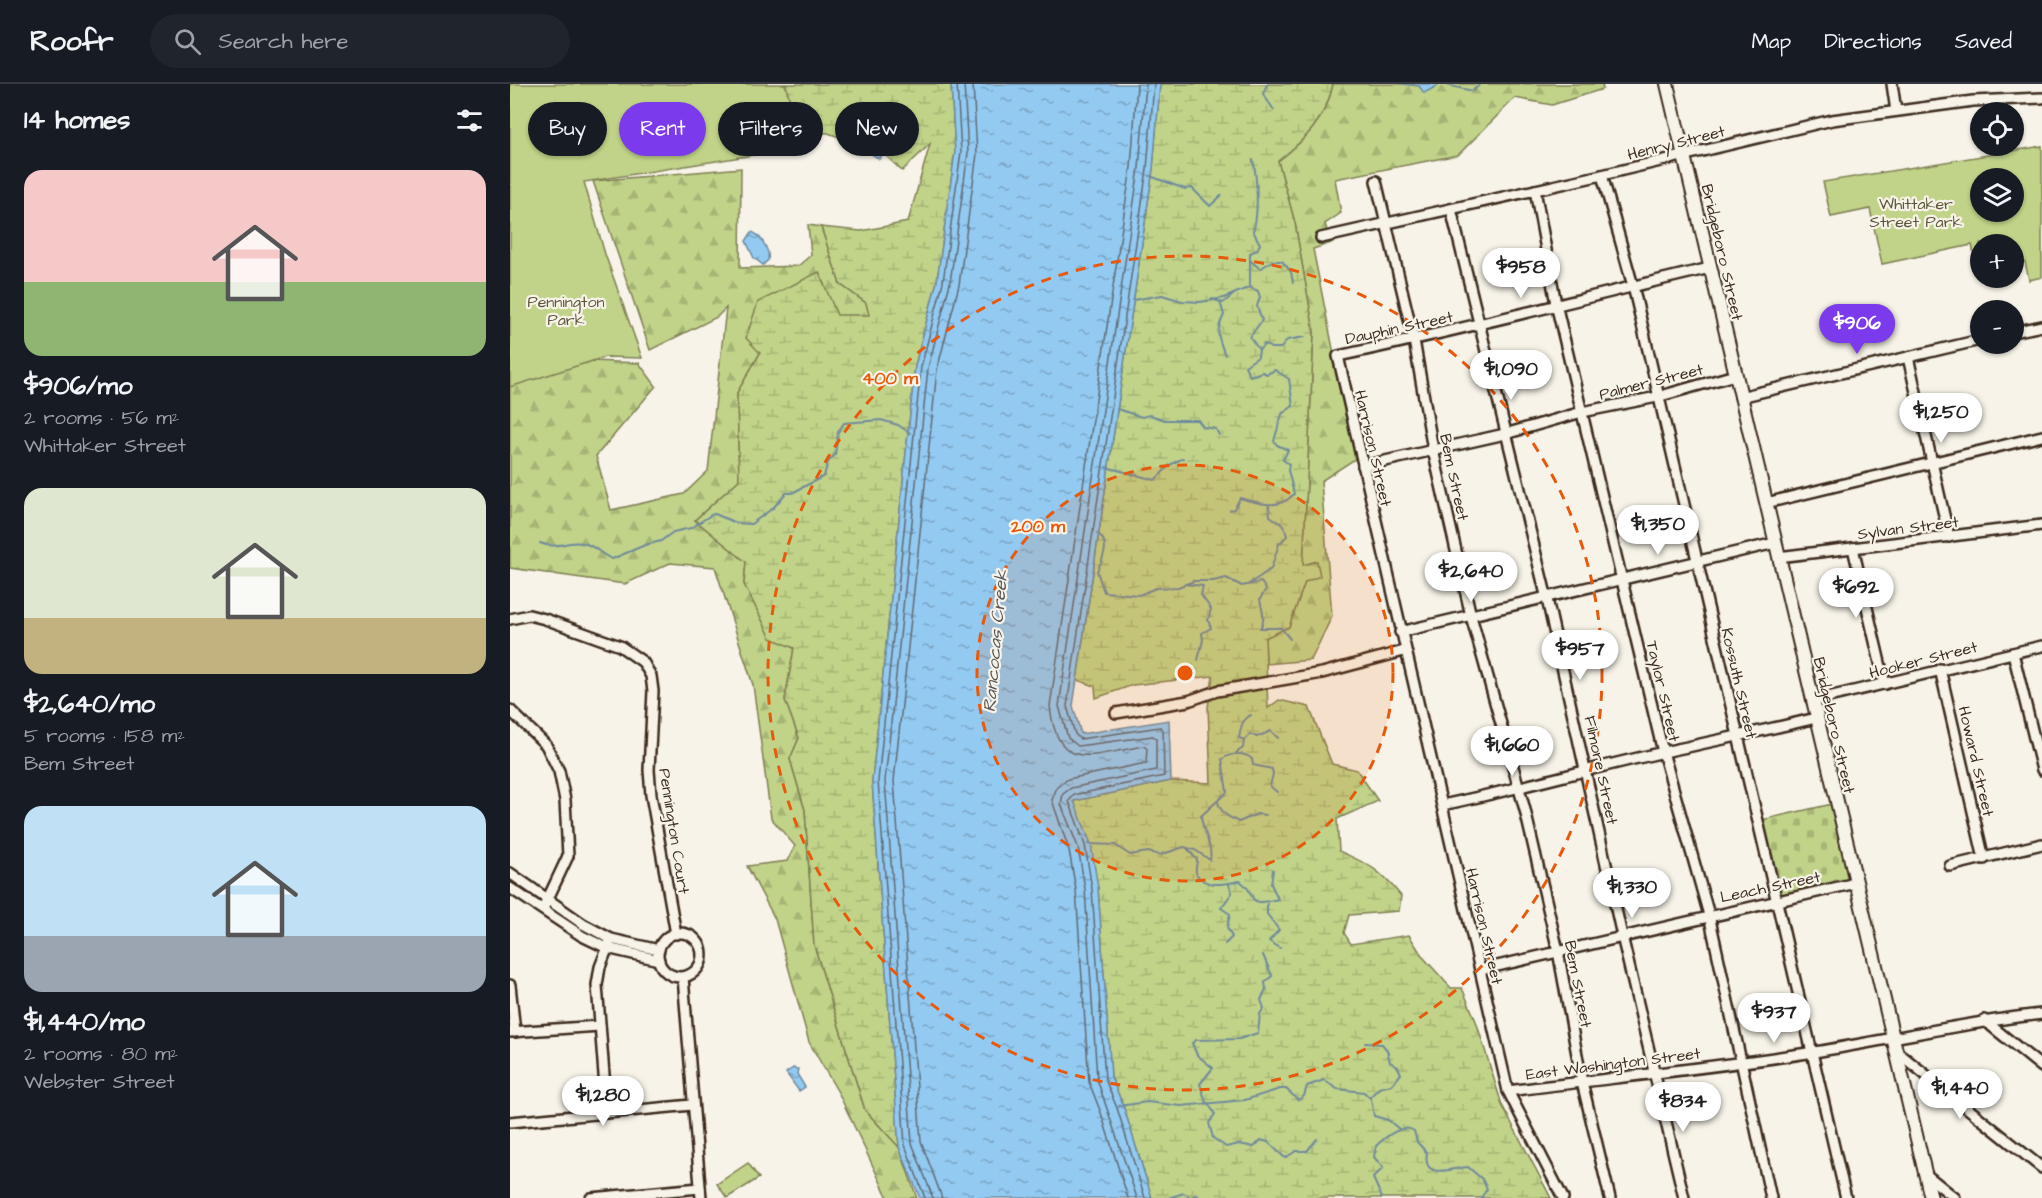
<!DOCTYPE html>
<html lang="en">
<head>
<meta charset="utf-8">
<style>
	body { margin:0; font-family:"Architects Daughter",sans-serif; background:#20242c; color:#f1f3f6; height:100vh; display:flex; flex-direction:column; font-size:22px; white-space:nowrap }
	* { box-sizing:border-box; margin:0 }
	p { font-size:20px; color:#9ea1a6 }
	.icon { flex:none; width:33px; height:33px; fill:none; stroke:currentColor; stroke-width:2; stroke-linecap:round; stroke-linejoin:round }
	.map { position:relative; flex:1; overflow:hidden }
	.drawer { display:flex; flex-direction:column; background:#171b24; width:510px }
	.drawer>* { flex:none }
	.hud { position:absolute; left:18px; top:18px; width:570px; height:54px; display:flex; gap:12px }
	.controls { position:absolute; left:1460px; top:18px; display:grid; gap:12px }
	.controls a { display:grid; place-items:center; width:54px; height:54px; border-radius:50%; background:#171b24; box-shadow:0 2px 4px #0004; font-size:30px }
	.price { position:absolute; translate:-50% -51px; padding:0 14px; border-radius:21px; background:#fff; color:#222; font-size:20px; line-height:39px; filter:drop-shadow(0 2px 3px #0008) }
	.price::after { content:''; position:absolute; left:50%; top:36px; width:18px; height:14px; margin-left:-9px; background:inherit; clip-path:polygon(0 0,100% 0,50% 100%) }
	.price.current { background:#7c3aed; color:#fff }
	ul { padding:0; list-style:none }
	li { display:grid; align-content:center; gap:12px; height:318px; padding:0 24px }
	li span { display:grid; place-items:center; height:186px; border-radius:18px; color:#555 }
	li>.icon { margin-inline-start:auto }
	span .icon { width:108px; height:108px; fill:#fffc; stroke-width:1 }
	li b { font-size:26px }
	h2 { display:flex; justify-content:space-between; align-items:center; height:72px; padding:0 24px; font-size:26px }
	.pill { padding:0 21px; border-radius:27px; background:#171b24; box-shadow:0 2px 4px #0004; font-size:21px; line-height:54px }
	.pill.current { background:#7c3aed; color:#fff }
	header { display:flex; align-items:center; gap:36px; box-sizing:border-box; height:84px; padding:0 30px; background:#171b24; border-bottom:2px solid #363941 }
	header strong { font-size:28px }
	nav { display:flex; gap:33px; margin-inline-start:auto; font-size:21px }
	.search { width:420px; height:54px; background:#20242c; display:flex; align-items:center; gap:15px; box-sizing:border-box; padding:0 21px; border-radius:33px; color:#9ea1a6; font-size:22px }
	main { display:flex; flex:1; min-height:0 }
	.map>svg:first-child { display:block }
	.forest { fill:url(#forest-firs); stroke:#7e7e53; stroke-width:1.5 }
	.wetland { fill:url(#wetland-marsh); stroke:#7e7e53; stroke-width:1.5 }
	.cemetery { fill:url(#cemetery-stones); stroke:#7e7e53; stroke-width:1.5 }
	.park { fill:#c0d388; stroke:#7e7e53; stroke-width:1.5; fill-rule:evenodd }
	.water { fill:url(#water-ripples); stroke:#708a9d; stroke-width:1.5 }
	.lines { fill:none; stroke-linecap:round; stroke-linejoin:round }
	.shore { stroke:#5e6a73; stroke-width:1.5 }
	.stream { stroke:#708a9d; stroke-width:2 }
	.minor-casing { stroke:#3b2a1e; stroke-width:14 }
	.major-casing { stroke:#3b2a1e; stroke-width:16 }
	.minor { stroke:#f7f3e8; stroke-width:9 }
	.major { stroke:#f7f3e8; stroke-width:12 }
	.ring { fill:none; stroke:#e8590c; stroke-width:3; stroke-dasharray:10 8 }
	.labels { text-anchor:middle; stroke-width:4.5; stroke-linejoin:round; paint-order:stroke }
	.street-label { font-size:16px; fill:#3b2a1e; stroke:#f7f3e8 }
	.park-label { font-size:16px; fill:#5c5438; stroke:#f7f3e8 }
	.water-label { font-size:18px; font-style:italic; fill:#515253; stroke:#f7f3e8 }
	.centre { fill:#e8590c; stroke:#f7f3e8; stroke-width:3 }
	.ring-label { font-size:18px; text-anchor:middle; font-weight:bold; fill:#e8590c; stroke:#f7f3e8; stroke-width:4.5; stroke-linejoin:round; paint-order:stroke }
</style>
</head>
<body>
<header>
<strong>Roofr</strong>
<div class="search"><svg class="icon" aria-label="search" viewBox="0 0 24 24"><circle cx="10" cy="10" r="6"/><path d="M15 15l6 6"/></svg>Search here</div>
<nav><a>Map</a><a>Directions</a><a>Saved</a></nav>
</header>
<main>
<section class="drawer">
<h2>14 homes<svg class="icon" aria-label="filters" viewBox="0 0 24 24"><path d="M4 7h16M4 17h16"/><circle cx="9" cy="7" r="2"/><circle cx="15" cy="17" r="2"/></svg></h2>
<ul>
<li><span style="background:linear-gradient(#f6c9c9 60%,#8fb573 0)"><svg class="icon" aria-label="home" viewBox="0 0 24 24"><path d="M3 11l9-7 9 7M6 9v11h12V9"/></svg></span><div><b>$906/mo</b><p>2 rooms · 56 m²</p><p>Whittaker Street</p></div></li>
<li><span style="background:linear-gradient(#dfe7d0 70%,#c2b280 0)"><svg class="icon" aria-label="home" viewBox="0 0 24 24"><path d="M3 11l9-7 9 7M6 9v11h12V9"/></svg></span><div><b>$2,640/mo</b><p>5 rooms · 158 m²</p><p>Bem Street</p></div></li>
<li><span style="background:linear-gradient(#bfe0f5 70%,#9aa5b1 0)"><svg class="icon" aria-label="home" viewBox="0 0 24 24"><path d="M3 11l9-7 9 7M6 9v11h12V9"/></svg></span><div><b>$1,440/mo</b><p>2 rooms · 80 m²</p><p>Webster Street</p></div></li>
</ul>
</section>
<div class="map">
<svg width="1532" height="1114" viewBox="0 0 1532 1114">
	<defs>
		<pattern id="forest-firs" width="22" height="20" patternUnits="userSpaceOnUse" patternTransform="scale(1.5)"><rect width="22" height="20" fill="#c0d388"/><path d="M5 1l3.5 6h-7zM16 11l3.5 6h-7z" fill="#a6b575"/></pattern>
		<pattern id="wetland-marsh" width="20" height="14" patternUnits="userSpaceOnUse" patternTransform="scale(1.5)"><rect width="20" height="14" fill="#c0d388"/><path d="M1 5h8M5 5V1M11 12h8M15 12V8" fill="none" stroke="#a6b575"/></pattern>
		<pattern id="cemetery-stones" width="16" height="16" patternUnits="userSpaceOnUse" patternTransform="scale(1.5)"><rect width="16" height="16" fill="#c0d388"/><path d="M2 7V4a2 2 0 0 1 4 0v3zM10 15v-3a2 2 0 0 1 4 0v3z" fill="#a6b575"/></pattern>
		<pattern id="water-ripples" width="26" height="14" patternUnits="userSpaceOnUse" patternTransform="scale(1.5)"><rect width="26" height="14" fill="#93caf2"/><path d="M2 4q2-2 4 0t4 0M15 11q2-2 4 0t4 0" fill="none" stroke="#79a4c3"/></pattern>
	</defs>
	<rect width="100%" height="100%" fill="#f7f3e8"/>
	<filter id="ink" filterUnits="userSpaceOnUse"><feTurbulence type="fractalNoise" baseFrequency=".0167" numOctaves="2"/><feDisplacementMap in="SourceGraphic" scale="12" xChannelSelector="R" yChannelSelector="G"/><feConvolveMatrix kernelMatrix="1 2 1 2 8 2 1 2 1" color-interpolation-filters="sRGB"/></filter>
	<g filter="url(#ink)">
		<g class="forest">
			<path d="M823,0h269l1,5 -51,16 -37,-7 -57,57 -123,24 6,34 -16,11 6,19 -18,6 42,210 -34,22 11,135 -21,44 -45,4 -1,-27 24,-10 16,-45 -2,-16 11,-234 -19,-109 -17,-62c27,-21 48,-42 55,-77z"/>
			<path d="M231,84l-1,100 58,-2 13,-11 -3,-30 13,2 19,57 26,19 4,13h-33l-77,37 -23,40 2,87 -44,40 51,42 -2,22 27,53 23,11 -9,52 14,38 -9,21 15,51 9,135 51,165 34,37 18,51h-29l-49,-104 -30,-52 -34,-123 -28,-53 41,-5 7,-15 -24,-28 -18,-133 -38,-118 -45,-4 -45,21 -115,-16v-185l82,-22 47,2 17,23 -60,70 15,54 73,-16 24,-23 18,-163 -9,9 -67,33 -57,-169z"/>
		</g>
		<g class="wetland">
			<path d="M275,0h166l4,68 -18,129 -22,85 -43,415 27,366 -34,-37 -51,-165 -9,-135 -15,-51 9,-21 -14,-38 9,-52 -23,-10 -27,-54 2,-22 -51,-42 44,-40 -2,-87 23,-40 -14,-15 12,-36 61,-30 18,43h32l-3,-12 -26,-19 -19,-57 40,4 47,-9 22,-78 -28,27 -18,-17 20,-25 -17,-25 -16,9 -7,18 -2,14 -34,-12 -29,-1z"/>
			<path d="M650,0h173c-7,35 -28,56 -55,77l17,62 19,109 -11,233 14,-4 3,15 -15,6 -16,45 -24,11 3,70 11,-8 30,7 23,57 25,6 21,31 -41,18 2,32c31,14 40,18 62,45l-2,15 -50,4 -5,18 7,11 58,-9 14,22 28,31h11l14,33 26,84 49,93h-399l-29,-93 -12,-28 -13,-189 -24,-87 97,-20 40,2 -3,-76 5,-31 -80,9 -37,13 -1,-12 -18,-6 76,-511z"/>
		</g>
		<path class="cemetery" d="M1327,719l19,80 -80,16 -19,-78z"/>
		<g class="park">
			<path d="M0,0h275l19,63 -220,35 21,72 37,104 -37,-1 -95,30z"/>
			<path d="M1532,62v131l-13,3 -4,-18 -12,2v-20h-33v27l-2,1 -6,-27 -90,19 -12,-55 -39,8 -8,-35zM1503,94v34h-33v-34z"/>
			<path d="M238,1079l11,15 -32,20 -10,-14z"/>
		</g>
		<g class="water">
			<path d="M441,0h209l-7,85 -80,537 8,28 88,-14 2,61 -97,20 17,43 7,44 13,189 12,28 29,93h-232l-21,-51 -27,-366 43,-415 22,-85 18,-129z"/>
			<path d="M891,0h40l-17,9 -5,-7z"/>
			<path d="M377,20l17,14 2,9 -27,32 -15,-10c-8,-20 3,-39 23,-45z"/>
			<path d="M242,148c9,3 18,19 16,28l-5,5 -9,-7 -8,-17z"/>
			<path d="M283,984l5,1 -1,5 8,13 -6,4 -13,-18z"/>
		</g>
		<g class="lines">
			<g class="shore">
				<path d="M376,28l14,13 -23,26 -9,-9c1,-14 3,-26 18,-30z"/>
				<path d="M415,1114l-20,-53 -27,-364 43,-414 22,-85 18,-130 -4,-68"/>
				<path d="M423,1114l-21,-55 -27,-362 43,-413 22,-85 18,-130 -4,-69"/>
				<path d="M432,1114l-21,-57 -27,-360 43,-411 22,-85 18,-131 -4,-70"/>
				<path d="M618,1114l-27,-85 -12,-31 -13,-192 -7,-40 -17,-50 5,-13 11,-8 78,-16 1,-14 -3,-3c-50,8 -87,29 -94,-40l81,-539 6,-83"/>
				<path d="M627,1114l-40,-119 -12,-190 -7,-42 -17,-43 2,-10 8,-6 85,-18v-32l-3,-2 -75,10 -10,-8 -9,-32 80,-538 7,-84"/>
				<path d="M635,1114l-28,-90 -12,-29 -13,-190 -7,-44 -16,-44 5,-6 90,-19 -1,-46 -3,-3 -80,12 -5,-5 -8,-28 80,-537 7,-85"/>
			</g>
			<g class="stream">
				<path d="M757,0l-4,10 11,16"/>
				<path d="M932,0l31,7 7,-7"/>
				<path d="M640,92l35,13 7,-1 18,18 12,-11"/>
				<path d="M741,177l9,8 12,-8h10l9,11 2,11"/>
				<path d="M740,203v-34l7,-3 3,-6 -7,-13c6,-16 4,-55 0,-71"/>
				<path d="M741,204l7,3 2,6 -3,9 5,14 -12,17 9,13"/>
				<path d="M702,215l11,4 10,-8"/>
				<path d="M623,216l29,-5 20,6 18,1 24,-4 26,-11"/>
				<path d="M710,218l4,13c-9,17 -6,22 1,40"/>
				<path d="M607,325l25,8 8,-2 15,5h33l5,7 13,2 3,6"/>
				<path d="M596,383l49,13 15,-15 13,-7"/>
				<path d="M720,426l4,-1 6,-11c19,5 38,13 54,-4l-6,-24 1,-6 -6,-4 5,-10 -11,-5 -3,-4 8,-27 11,-8 -4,-27 -14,-9 -8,4 -5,-2 -12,4 -5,-10 13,-9 1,-7 6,-6 6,4h10l6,-8 18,-3"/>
				<path d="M587,449c15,10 5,27 0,38l7,21 35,3 17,-7 22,-1 16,-6h19l13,-3 16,8 19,-4 5,7 -6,10c1,10 7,19 0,29h21l9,11"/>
				<path d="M30,459c16,7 28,-3 43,0 13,3 18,12 29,16l33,-14 16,-4 12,-9 18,-4 20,-13 4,-1 21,9 15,1 22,-16 13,-15h6l32,-17 4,-14 7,-7 3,-23 6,-9 37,-3 17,5 12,8"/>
				<path d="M676,500l17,2 -2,9 10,14 -3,11 3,8 -9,5 1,7 -5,20"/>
				<path d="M739,500l22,-15 8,-25 8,-8 -3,-10 -14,-10 -1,-10"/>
				<path d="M734,656l-5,-2c2,-10 2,-18 12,-23"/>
				<path d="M726,669l7,-5 1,-8 6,-6 7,3 14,-6 7,7"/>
				<path d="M708,718c3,12 11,15 21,20l18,-8 9,1"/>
				<path d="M578,760l27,1 15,10 18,-3 12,3 24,-8 11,3 15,10c3,-14 -8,-30 -9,-44l26,-24 -5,-33c9,-6 22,-7 30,0l1,6 19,4 1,5 -3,12 7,6"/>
				<path d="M677,764l10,12c0,5 -3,11 0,15 10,14 30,8 43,6 20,14 2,27 38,18l-7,-15 2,-14"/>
				<path d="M757,820v10l12,16 -10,11 11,7"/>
				<path d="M715,860l7,-7 -5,-9 3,-14 -9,-6 11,-15 -3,-9"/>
				<path d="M855,959l17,1 5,6 3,12 8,5 3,7 -10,11 -12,3 -9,9"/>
				<path d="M696,1018l-6,-18 13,-16 -16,-13 -5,-12 4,-3 43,-1 19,-6 2,-19 4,-6 -3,-8 5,-11 -1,-7 7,-6 -9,-21"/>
				<path d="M698,1019l7,11 -6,9 4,15 13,9 13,-3 15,3 7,-7 7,2 17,16 11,-7h11l10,-12"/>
				<path d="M609,1022l28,-4 34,4 64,-6 35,-11h6l12,11 6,-4 3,-10 17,-6 13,9 27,3 7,7 3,17 14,4 11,9"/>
				<path d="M658,1114l16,-5 6,4 7,-2 3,3"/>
				<path d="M872,1114l-9,-20 10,-10 -9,-11 2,-11c9,-9 27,-23 38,-15l3,11 10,11c-5,28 25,15 41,14l14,12 5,10 -6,9"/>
			</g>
			<defs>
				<g id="minor">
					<path d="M1382,0l4,27"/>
					<path d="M1092,91l31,111 213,912"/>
					<path d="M866,97l38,159 19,110 38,166 54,194 33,141 24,131 28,116"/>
					<path d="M1025,106l21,114 107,448 46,163 62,283"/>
					<path d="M941,125l96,390 75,337 62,262"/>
					<path d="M811,154l281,-63 230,-55 141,-19 69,-3"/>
					<path d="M1503,248l29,-6"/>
					<path d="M1398,273l41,180"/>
					<path d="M1230,313l240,-57"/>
					<path d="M853,382l142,-32 77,-22 75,-15 78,-22"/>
					<path d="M1256,419l276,-67"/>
					<path d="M1343,464l32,136"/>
					<path d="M1268,473l264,-32"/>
					<path d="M0,535l19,-4 16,4 75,27 23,16 8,14 2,15 -4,79 2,25 25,139"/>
					<path d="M890,548l375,-89"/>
					<path d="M1503,569l29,117"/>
					<path d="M1430,585l44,190"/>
					<path d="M1302,617l230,-55"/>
					<path d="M0,626l36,35 13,26 6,29 3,56 -25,53"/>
					<path d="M606,629l72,-12 29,-10 105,-18 82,-22"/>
					<path d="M932,721c73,-15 145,-36 218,-52 52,-12 104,-22 156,-35"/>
					<path d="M1440,782l92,-22"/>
					<path d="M0,789l73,51 28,15 48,11"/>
					<path d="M0,804l72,48 25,12 52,12"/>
					<circle cx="170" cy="871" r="22"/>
					<path d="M970,886l376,-87"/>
					<path d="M173,893l18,221"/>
					<path d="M0,901l5,47"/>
					<path d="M1474,936l58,47"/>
					<path d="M0,948l90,-6"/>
					<path d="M1386,967l146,117"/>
					<path d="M998,1007c102,-13 204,-23 306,-39 76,-12 151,-30 228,-38"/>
					<path d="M97,1029l-10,-128 3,-18 11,-28"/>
					<path d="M0,1038l182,-17"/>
					<path d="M1414,1089l31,25"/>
					<path d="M81,1114l109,-10"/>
					<path d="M1053,1114l-55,-107 -170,-735c125,-26 248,-59 372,-88"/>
				</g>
				<path id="major" d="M1157,0l264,1114"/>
			</defs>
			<use href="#minor" class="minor-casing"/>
			<use href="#major" class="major-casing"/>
			<use href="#minor" class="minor"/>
			<use href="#major" class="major"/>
		</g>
	</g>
	<circle cx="675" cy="589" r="208" fill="#e8590c" fill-opacity=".12"/>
	<g class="ring">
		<circle cx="675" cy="589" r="208"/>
		<circle cx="675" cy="589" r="417"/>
	</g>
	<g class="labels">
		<g class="street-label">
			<text transform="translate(1166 58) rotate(-14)" y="6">Henry Street</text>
			<text transform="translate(1213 168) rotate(77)" y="6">Bridgeboro Street</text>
			<text transform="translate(889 243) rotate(-12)" y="6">Dauphin Street</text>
			<text transform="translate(1141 297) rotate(-14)" y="6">Palmer Street</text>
			<text transform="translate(864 364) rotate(77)" y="6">Harrison Street</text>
			<text transform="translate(945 393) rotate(78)" y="6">Bem Street</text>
			<text transform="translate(1398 443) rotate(-7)" y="6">Sylvan Street</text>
			<text transform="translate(1413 575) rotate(-14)" y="6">Hooker Street</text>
			<text transform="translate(1230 599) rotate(77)" y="6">Kossuth Street</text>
			<text transform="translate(1154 607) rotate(77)" y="6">Taylor Street</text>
			<text transform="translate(1325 641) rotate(77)" y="6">Bridgeboro Street</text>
			<text transform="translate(1467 677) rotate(77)" y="6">Howard Street</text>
			<text transform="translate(1092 686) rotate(78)" y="6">Filmore Street</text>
			<text transform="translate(165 747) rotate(81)" y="6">Pennington Court</text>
			<text transform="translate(1260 802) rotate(-12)" y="6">Leach Street</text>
			<text transform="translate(975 842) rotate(77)" y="6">Harrison Street</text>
			<text transform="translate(1069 900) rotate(79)" y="6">Bem Street</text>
			<text transform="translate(1103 979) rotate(-7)" y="6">East Washington Street</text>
		</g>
		<g class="park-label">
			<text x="1406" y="125">Whittaker<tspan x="1406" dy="18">Street Park</tspan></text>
			<text x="56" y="223">Pennington<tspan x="56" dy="18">Park</tspan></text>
		</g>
		<g class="water-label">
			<text transform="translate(485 557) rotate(-85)" y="6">Rancocas Creek</text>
		</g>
	</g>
	<circle cx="675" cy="589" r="9" class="centre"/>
	<g class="ring-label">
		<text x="380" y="300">400 m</text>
		<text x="528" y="448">200 m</text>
	</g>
</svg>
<div class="controls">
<a><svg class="icon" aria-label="locate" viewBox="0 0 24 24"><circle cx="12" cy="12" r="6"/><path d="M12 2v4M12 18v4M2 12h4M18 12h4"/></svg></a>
<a><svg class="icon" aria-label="layers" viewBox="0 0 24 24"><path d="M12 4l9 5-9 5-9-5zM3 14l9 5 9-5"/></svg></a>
<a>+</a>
<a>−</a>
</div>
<b class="price" style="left:1011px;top:215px">$958</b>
<b class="price current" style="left:1347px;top:271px">$906</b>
<b class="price" style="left:1001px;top:317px">$1,090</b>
<b class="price" style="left:1431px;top:360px">$1,250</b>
<b class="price" style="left:1148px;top:472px">$1,350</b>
<b class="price" style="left:961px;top:519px">$2,640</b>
<b class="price" style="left:1346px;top:535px">$692</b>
<b class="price" style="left:1070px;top:597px">$957</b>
<b class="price" style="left:1002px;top:693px">$1,660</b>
<b class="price" style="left:1122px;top:835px">$1,330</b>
<b class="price" style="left:1264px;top:960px">$937</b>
<b class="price" style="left:1450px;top:1036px">$1,440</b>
<b class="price" style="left:93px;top:1043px">$1,280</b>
<b class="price" style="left:1173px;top:1049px">$834</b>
<div class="hud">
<a class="pill">Buy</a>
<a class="pill current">Rent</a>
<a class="pill">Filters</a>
<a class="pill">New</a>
</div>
</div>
</main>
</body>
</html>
